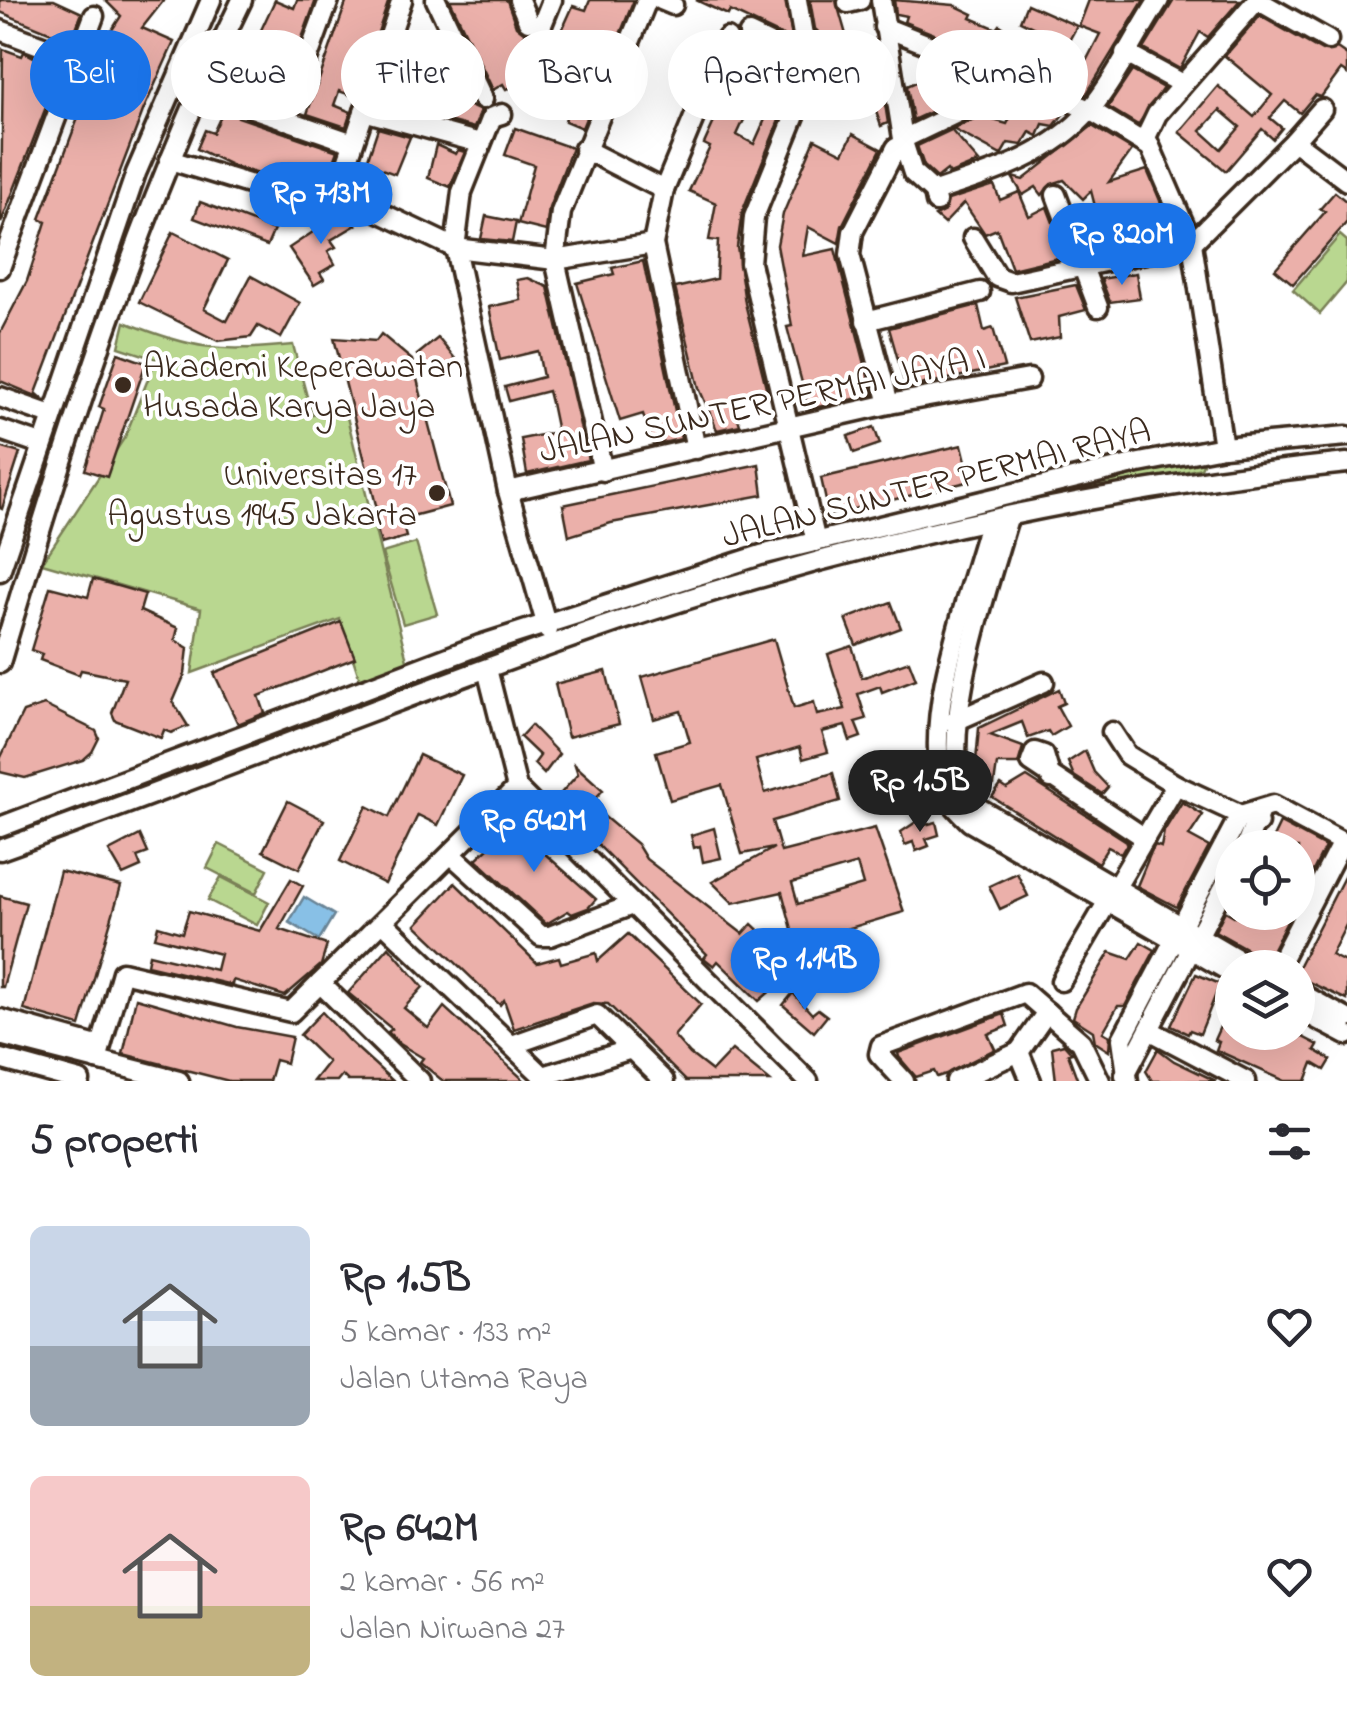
<!DOCTYPE html>
<html lang="id">
<head>
<meta charset="utf-8">
<style>
	body { margin:0; font-family:"Indie Flower",sans-serif; background:#f7f7f7; color:#2b2b33; height:100vh; display:flex; flex-direction:column; font-size:38px; white-space:nowrap }
	* { box-sizing:border-box; margin:0 }
	p { font-size:32px; color:#7c7c81 }
	.icon { flex:none; width:55px; height:55px; fill:none; stroke:currentColor; stroke-width:2; stroke-linecap:round; stroke-linejoin:round }
	.map { position:relative; height:1081px; overflow:hidden }
	.panel { display:flex; flex-direction:column; background:#fff; flex:1 }
	.panel>* { flex:none }
	.guide { position:absolute; left:30px; top:30px; width:1288px; height:90px; display:flex; gap:20px }
	.controls { position:absolute; left:1215px; top:830px; display:grid; gap:20px }
	.controls a { display:grid; place-items:center; width:100px; height:100px; border-radius:50%; background:#fff; box-shadow:0 10px 40px #0002; font-size:50px }
	.price { position:absolute; translate:-50% -85px; padding:0 22px; border-radius:35px; background:#1a73e8; color:#fff; font-size:32px; line-height:65px; filter:drop-shadow(0 2px 5px #0008) }
	.price::after { content:''; position:absolute; left:50%; top:60px; width:30px; height:22px; margin-left:-15px; background:inherit; clip-path:polygon(0 0,100% 0,50% 100%) }
	.price.on { background:#222; color:#fff }
	ul { padding:0; list-style:none }
	li { display:flex; align-items:center; gap:30px; height:250px; padding:0 30px }
	li span { display:grid; place-items:center; flex:none; width:280px; height:200px; border-radius:15px; color:#555 }
	li>.icon { margin-inline-start:auto }
	span .icon { width:120px; height:120px; fill:#fffc; stroke-width:1 }
	li b { font-size:42px }
	h2 { display:flex; justify-content:space-between; align-items:center; height:120px; padding:0 30px; font-size:42px }
	.tag { padding:0 35px; border-radius:45px; background:#fff; box-shadow:0 10px 40px #0002; font-size:35px; line-height:90px }
	.tag.on { background:#1a73e8; color:#fff }
	.map>svg:first-child { display:block }
	.green { fill:#b9d790; stroke:#7a8057; stroke-width:2.5 }
	.water { fill:#88c0e6; stroke:#698496; stroke-width:2.5 }
	.building { fill:#ebb0aa; stroke:#3b2a1e; stroke-width:2.5; fill-rule:evenodd }
	.lines { fill:none; stroke-linecap:round; stroke-linejoin:round }
	.minor-casing { stroke:#3b2a1e; stroke-width:25 }
	.minor { stroke:#fff; stroke-width:18 }
	.poi-dot { fill:#3b2a1e; stroke:#fff; stroke-width:4 }
	.labels { text-anchor:middle; stroke-width:8; stroke-linejoin:round; paint-order:stroke }
	.poi-label { font-size:35px; fill:#3b2a1e; stroke:#fff; text-anchor:start }
	.street-label { font-size:35px; fill:#3b2a1e; stroke:#fff }
</style>
</head>
<body>
<div class="map">
<svg width="1347" height="1081" viewBox="0 0 1347 1081">
	<rect width="100%" height="100%" fill="#fff"/>
	<filter id="ink" filterUnits="userSpaceOnUse"><feTurbulence type="fractalNoise" baseFrequency=".01" numOctaves="2"/><feDisplacementMap in="SourceGraphic" scale="20" xChannelSelector="R" yChannelSelector="G"/><feConvolveMatrix kernelMatrix="1 2 1 2 8 2 1 2 1" color-interpolation-filters="sRGB"/></filter>
	<g filter="url(#ink)">
		<g class="green">
			<path d="M1340,235l7,6v41l-27,32 -27,-24z"/>
			<path d="M125,322c70,28 93,30 168,23l19,70 33,-6 65,263 -47,17 -23,-70 -148,54 9,-64 -159,-46 83,-126 31,-78 -37,-12z"/>
			<path d="M1198,460l5,4 -2,4 -165,38 -3,-10z"/>
			<path d="M416,543l21,71 -34,10 -21,-71z"/>
			<path d="M219,844l49,25 -12,24 -49,-25z"/>
			<path d="M221,877l48,25 -12,23 -49,-25z"/>
		</g>
		<path class="water" d="M304,897l30,18 -15,25 -30,-18z"/>
		<g class="building">
			<path d="M0,0h54l28,13 -11,28 -71,-29z"/>
			<path d="M105,0h59l-22,28 32,14 -31,69 -107,282 7,6 -43,-18v-48l27,-52 19,-59 -6,-3 70,-186 11,-17z"/>
			<path d="M275,0l19,8 3,-8h19l-38,104 -29,-8 -8,7 -3,14 100,34 -12,32 -16,7 -77,-24 -36,-17 8,-19 8,3z"/>
			<path d="M347,0h42l-33,97 -17,-6 -5,14 17,7 -5,15 -39,-13z"/>
			<path d="M450,0h57l9,26 9,7 -6,22 17,20 -18,11 -12,3 -3,-5 -10,6z"/>
			<path d="M590,0h44l-52,128 -17,-7 7,-30 -32,-12 33,-73 13,4z"/>
			<path d="M696,0h89l8,41 -63,-30 -2,4z"/>
			<path d="M810,0h26l15,52 25,-6 12,77 -7,3 -9,-26 -5,2 -14,-39 -12,5 -8,-22 -18,-17z"/>
			<path d="M894,0l60,5 19,9 -2,4 26,11 3,-4 10,7 -3,5 20,11 10,-19 -17,-8 7,-17 50,22 -18,33 22,12 19,-37 -21,-8 10,-26h55l-58,95 -182,-73 2,-6 -10,-2z"/>
			<path d="M1174,0h66l-32,37 -8,-5 -20,37 -36,-20z"/>
			<path d="M1260,16l62,35 15,-3 10,7v19l-6,-4 -20,27 -6,-2 -15,18 -15,-12 -15,17 12,10 -9,11 -11,-10 -36,42 -47,-39 39,-46 36,31 18,-22 -47,-39zM1220,110l20,17 -19,22 -20,-18z"/>
			<path d="M3,49l19,7 2,-4 36,19 -59,152z"/>
			<path d="M930,59l50,20 -10,14 -12,-5 -6,14 -39,18 -6,-34 14,-6 -1,-15 11,-1z"/>
			<path d="M404,61l57,20 6,13 -4,9 18,8 -7,17 -85,-23z"/>
			<path d="M741,62l19,10 -7,14 33,17 -44,109 -5,35 8,56 22,88 -34,10 7,24 -23,5 -18,-42 -24,-100 41,-9 2,-38 -9,-1 7,-37 -27,-12 21,-44 -6,-3zM749,109l17,8 -12,27 -17,-9z"/>
			<path d="M1132,71l31,17 -25,37 -30,-18z"/>
			<path d="M1021,96l43,17 -10,13 -11,-2 -5,12 -8,-4 -8,13 -14,-2 -7,12 -48,-26 27,-13 27,8 4,-8h7l-6,-2z"/>
			<path d="M1092,126l40,24 -23,32 38,-12 26,61 -67,18 -15,-58 -8,8 -19,-19 -13,4 -9,11 -6,-8 -13,8 -11,-18 11,3z"/>
			<path d="M378,128l32,9 -15,37 -16,-6 -11,25 -10,-5z"/>
			<path d="M515,128l57,20 -23,60 -3,23 -28,-7 16,-59 -29,-10z"/>
			<path d="M951,130l28,32 -29,12 -3,-4 -10,8 -13,-12 -7,-20z"/>
			<path d="M853,134l28,15 -39,77 -3,17 -31,-16 -5,29 32,-7 38,146 -64,14 -22,-82 5,-1 -15,-81 6,-31 32,-75 28,14z"/>
			<path d="M436,145l20,9 2,-4 7,2 -15,35 -22,-9z"/>
			<path d="M994,185l6,15 19,-8 10,24 18,-9 19,49 -54,13 -15,-40 -12,5 -21,-31 -20,21 -9,-8 10,-5 3,-11z"/>
			<path d="M1335,192l12,10v20l-54,62 -18,-15 50,-57 -5,-3z"/>
			<path d="M200,202l74,28 -7,16 -73,-28z"/>
			<path d="M346,210l10,15 -25,15 5,7 -8,4 7,13 -15,9 4,6 -10,6 -25,-37z"/>
			<path d="M486,216l30,6 -4,20 -31,-3z"/>
			<path d="M173,232l55,28 -24,49 23,12 24,-45 49,27 -19,35 -23,-12 -7,11 -33,4 -79,-39z"/>
			<path d="M643,261l38,178 -28,6 -10,-31 -23,7 -43,-138 37,-9 -2,-6z"/>
			<path d="M1136,273l4,25 -30,4 -9,-23z"/>
			<path d="M528,278l20,9 40,173 -61,14 -6,-35 36,-7 -6,-29 -3,-12 -39,10 -4,-14 38,-10 -5,-26 -38,9 -11,-53 32,-7 -4,-20z"/>
			<path d="M1076,285l10,25 -27,7 1,20 -30,6 -15,-46z"/>
			<path d="M978,305l6,26 9,-3 11,39 -98,21 -17,-60z"/>
			<path d="M381,334l31,26 38,146 -49,13 5,18 -25,7 -9,-34 5,-1 -43,-171 42,3z"/>
			<path d="M438,338l19,23 -21,17 -19,-23z"/>
			<path d="M118,353l28,10 -39,114 -22,-7 19,-61 -5,-2z"/>
			<path d="M874,427l6,17 -26,9 -6,-17z"/>
			<path d="M962,445l9,36 -142,34 -8,-37z"/>
			<path d="M0,447l20,6 -18,56 -2,-1z"/>
			<path d="M759,464l4,31 -152,28 -42,13 -6,-31z"/>
			<path d="M93,579l52,15 -5,17 38,17 -3,12 13,8 -3,26 -12,28 15,24 -17,7 -7,-3 -3,8 -46,-18 -3,-7 13,-34 -44,-9 -2,5 -39,-15 2,-6 -11,-4 19,-63 38,10z"/>
			<path d="M891,602l10,26 -45,17 -10,-26z"/>
			<path d="M341,622l14,36 -96,38 6,17 -27,11 -24,-51z"/>
			<path d="M774,639l20,69 20,-6 3,13 28,-6 -17,-55 24,-8 10,32 47,-17 7,18 -34,13 -2,-6 -22,8 8,25 -11,3 6,15 -11,4 -5,-15 -23,6 6,20 -25,7 -3,-12 -44,13 9,33 68,-20 7,28 -68,20 9,31 94,-24 29,84 -108,32 -14,-52 -49,11 -21,-21 62,-34 -32,6 -20,-69 -52,15 -14,-48 34,-10 -9,-31 -27,8 -12,-42zM857,864l6,21 -65,19 -6,-21z"/>
			<path d="M606,671l13,53 -51,13 -13,-53z"/>
			<path d="M1059,689l5,14 -7,3 11,20 -17,10 -3,-5 -20,7 -6,-16 -32,13 33,12 -5,17h-21l-3,21 -20,-2 5,-55z"/>
			<path d="M44,705l52,26 3,7 -7,14 -9,8 -58,18 -25,-6v-13l23,-47z"/>
			<path d="M531,725l28,29 -15,20 -10,-10 6,-8 -20,-19z"/>
			<path d="M1085,751l9,21 14,15 -6,7 -28,-18 -6,-14z"/>
			<path d="M419,755l43,20 -24,50 -20,-10 -33,69 -45,-23 27,-55 22,11z"/>
			<path d="M575,765l28,25 -11,12 3,7 42,35 9,15 97,75 9,-10 15,14 -17,19 32,24 -23,20 -41,-40 -4,5 -10,-8 3,-4 -153,-153 24,-27z"/>
			<path d="M893,765l6,30 -18,4 -6,-30z"/>
			<path d="M1027,777l101,65 -7,12 -13,-7 -10,16 -106,-66 9,-12 6,4z"/>
			<path d="M288,801l36,19 -25,49 -36,-18z"/>
			<path d="M1182,802l21,13 -14,21 20,11 -32,60 -40,-21 14,-34 4,-7 6,2 3,-16z"/>
			<path d="M518,820l21,18 -5,6 62,55 -8,9 -16,6 -4,-3 -22,13 -70,-65z"/>
			<path d="M919,820l2,6 15,-4 3,13 -13,4 3,7 -13,5 -3,-9 -8,3 -4,-13z"/>
			<path d="M1280,823l45,24 -27,54v-53h-30z"/>
			<path d="M714,828l7,30 -18,4 -3,-16 -6,2 -3,-13z"/>
			<path d="M140,835l8,18 -11,4 4,10 -18,8 -14,-24z"/>
			<path d="M60,871l61,15 -41,140 -56,-16z"/>
			<path d="M1347,871v52l-16,32 16,8v37l-49,-23v-10z"/>
			<path d="M1017,873l11,23 -28,13 -11,-23z"/>
			<path d="M291,879l12,7 -24,43 48,16 -6,20 -36,31 -52,-16 -1,5 -85,-20 2,-11 67,16 4,-16 -65,-17 3,-11 24,7 7,-22 71,20z"/>
			<path d="M455,883l82,80 22,-6 2,6 35,-10 2,8 30,-27 73,70 -27,32 16,18 22,17 20,-21 38,31h-84l-78,-77 -15,-1 -79,26 -10,-29 -4,5 -84,-80z"/>
			<path d="M0,896l26,7 -23,84h-3z"/>
			<path d="M1225,911l9,5 2,-4h56l-25,48 -52,-29z"/>
			<path d="M1141,942l14,8 -30,56h-7l-15,26 7,4 -1,15 -14,-9 -2,-11 -20,-13 3,-10 34,-56 20,7z"/>
			<path d="M389,947l34,40 -19,21 24,20 16,-21 81,74h-82l-23,-19 3,-4 -23,-14 -12,-12 4,-3 -44,-36z"/>
			<path d="M1196,974l24,10 -20,50 -10,-4 -2,4 -17,-8z"/>
			<path d="M793,993l19,21 6,-5 9,7 -13,16 -31,-27z"/>
			<path d="M136,998l101,29 55,10 -6,26 -11,-3 -6,21h-40l-106,-27z"/>
			<path d="M1232,1000v32l31,7 4,-7h26l25,13 -3,5 16,10 -6,10 -12,-7 -7,18h-21l-69,-31 3,-8 -5,-2z"/>
			<path d="M322,1012l26,28 45,41h-45l-6,-6 -5,6h-24l15,-19 -28,-27z"/>
			<path d="M1004,1014l4,12 -20,8 7,15 -49,25 -9,3 -3,-6 -18,6 -17,-20 -1,-4z"/>
			<path d="M1064,1044l8,9 -4,1 10,27h-22l-4,-34z"/>
			<path d="M1158,1049l16,12 42,20h-64l-6,-10z"/>
		</g>
		<g class="lines">
			<defs>
				<g id="minor">
					<path d="M436,0l47,99"/>
					<path d="M519,0l9,21"/>
					<path d="M661,0l12,5"/>
					<path d="M797,0l6,35 20,21 -8,10"/>
					<path d="M881,0l23,145"/>
					<path d="M1257,0l71,40"/>
					<path d="M848,3l12,-3"/>
					<path d="M884,27l206,83 57,35"/>
					<path d="M0,30l77,29"/>
					<path d="M749,34l66,32 -61,151 -4,46 66,279"/>
					<path d="M390,37l72,31"/>
					<path d="M531,52l21,-52"/>
					<path d="M1125,53l57,31"/>
					<path d="M252,108l101,35"/>
					<path d="M364,111l116,32"/>
					<path d="M502,114l-10,3 -30,75 -7,56 53,243 381,-87 140,-25"/>
					<path d="M285,120l44,-120"/>
					<path d="M903,139l75,-36 21,-30"/>
					<path d="M1294,141l28,-32"/>
					<path d="M584,149l80,41"/>
					<path d="M170,160l141,43 26,-11 65,-192"/>
					<path d="M337,192l118,56 100,12 98,-16"/>
					<path d="M1056,195l42,112"/>
					<path d="M936,202l-2,-10c54,-18 115,-35 155,-81 27,-32 47,-76 70,-111"/>
					<path d="M973,238l24,39 14,5 181,-39 102,-102 53,40"/>
					<path d="M0,268l94,-252"/>
					<path d="M866,321l114,-29"/>
					<path d="M0,397l51,18"/>
					<path d="M889,404l-39,-149 3,-23 43,-84 8,-3 9,28 21,19"/>
					<path d="M0,430l41,14"/>
					<path d="M1223,447l-31,-204 -46,-106 11,-23 100,-114"/>
					<path d="M696,449l-43,-205 11,-54 63,-152"/>
					<path d="M603,471l-48,-211 6,-48 86,-212"/>
					<path d="M508,491l40,139"/>
					<path d="M1008,518c-19,65 -75,224 -41,283l286,167"/>
					<path d="M989,523c-19,70 -67,191 -46,262 4,15 16,26 27,37l262,151"/>
					<path d="M0,571l136,-398 75,-173"/>
					<path d="M0,663c67,-226 138,-451 242,-663"/>
					<path d="M487,669l30,119"/>
					<path d="M953,722l91,-40"/>
					<path d="M1112,732l15,23 49,30"/>
					<path d="M1051,778l-7,-23 -9,-3 -4,10 114,76"/>
					<path d="M517,788l291,293"/>
					<path d="M0,827l480,-182 281,-90 373,-91 89,-17 124,-11"/>
					<path d="M1245,848l14,-35"/>
					<path d="M0,850c207,-73 409,-157 617,-228 236,-79 483,-134 730,-159"/>
					<path d="M452,855l89,81h9l82,-31"/>
					<path d="M383,922l160,154 89,-27"/>
					<path d="M1061,981l115,-196 82,38"/>
					<path d="M320,983l100,98"/>
					<path d="M1298,992l49,27"/>
					<path d="M1298,1009l49,26"/>
					<path d="M0,1019l100,28"/>
					<path d="M1149,1030l97,51"/>
					<path d="M0,1035l179,46"/>
					<path d="M512,1045l85,-30 67,66"/>
					<path d="M1019,1052l28,-40"/>
					<path d="M1019,1052l12,29"/>
					<path d="M0,1059l80,22"/>
					<path d="M97,1060l25,-88 169,40 226,-224"/>
					<path d="M1125,1075l107,-203"/>
					<path d="M904,1081l-25,-27 2,-8 144,-53 56,49 19,39"/>
					<path d="M956,1081l63,-29"/>
					<path d="M1128,1081l-6,-42 118,-224 33,-10 69,37 -65,126"/>
				</g>
			</defs>
			<use href="#minor" class="minor-casing"/>
			<use href="#minor" class="minor"/>
		</g>
	</g>
	<g class="poi-dot">
		<circle cx="123" cy="385" r="10"/>
		<circle cx="437" cy="493" r="10"/>
	</g>
	<g class="labels">
		<g class="poi-label">
			<text x="143" y="377">Akademi Keperawatan<tspan x="143" dy="40">Husada Karya Jaya</tspan></text>
			<text x="417" y="485" text-anchor="end">Universitas 17<tspan x="417" dy="40">Agustus 1945 Jakarta</tspan></text>
		</g>
		<g class="street-label">
			<text transform="translate(762 403) rotate(-12)" y="12">JALAN SUNTER PERMAI JAYA I</text>
			<text transform="translate(936 482) rotate(-14)" y="12">JALAN SUNTER PERMAI RAYA</text>
		</g>
	</g>
</svg>
<div class="controls">
<a><svg class="icon" aria-label="locate" viewBox="0 0 24 24"><circle cx="12" cy="12" r="6"/><path d="M12 2v4M12 18v4M2 12h4M18 12h4"/></svg></a>
<a><svg class="icon" aria-label="layers" viewBox="0 0 24 24"><path d="M12 4l9 5-9 5-9-5zM3 14l9 5 9-5"/></svg></a>
</div>
<b class="price" style="left:321px;top:247px">Rp 713M</b>
<b class="price" style="left:1122px;top:288px">Rp 820M</b>
<b class="price on" style="left:920px;top:835px">Rp 1.5B</b>
<b class="price" style="left:534px;top:875px">Rp 642M</b>
<b class="price" style="left:805px;top:1013px">Rp 1.14B</b>
<div class="guide">
<a class="tag on">Beli</a>
<a class="tag">Sewa</a>
<a class="tag">Filter</a>
<a class="tag">Baru</a>
<a class="tag">Apartemen</a>
<a class="tag">Rumah</a>
</div>
</div>
<section class="panel">
<h2>5 properti<svg class="icon" aria-label="filters" viewBox="0 0 24 24"><path d="M4 7h16M4 17h16"/><circle cx="9" cy="7" r="2"/><circle cx="15" cy="17" r="2"/></svg></h2>
<ul>
<li><span style="background:linear-gradient(#c9d6e8 60%,#9aa5b1 0)"><svg class="icon" aria-label="home" viewBox="0 0 24 24"><path d="M3 11l9-7 9 7M6 9v11h12V9"/></svg></span><div><b>Rp 1.5B</b><p>5 kamar · 133 m²</p><p>Jalan Utama Raya</p></div><svg class="icon" aria-label="heart" viewBox="0 0 24 24"><path d="M12 20l-8-8c-3-5 5-10 8-4 3-6 11-1 8 4z"/></svg></li>
<li><span style="background:linear-gradient(#f6c9c9 65%,#c2b280 0)"><svg class="icon" aria-label="home" viewBox="0 0 24 24"><path d="M3 11l9-7 9 7M6 9v11h12V9"/></svg></span><div><b>Rp 642M</b><p>2 kamar · 56 m²</p><p>Jalan Nirwana 27</p></div><svg class="icon" aria-label="heart" viewBox="0 0 24 24"><path d="M12 20l-8-8c-3-5 5-10 8-4 3-6 11-1 8 4z"/></svg></li>
</ul>
</section>
</body>
</html>
